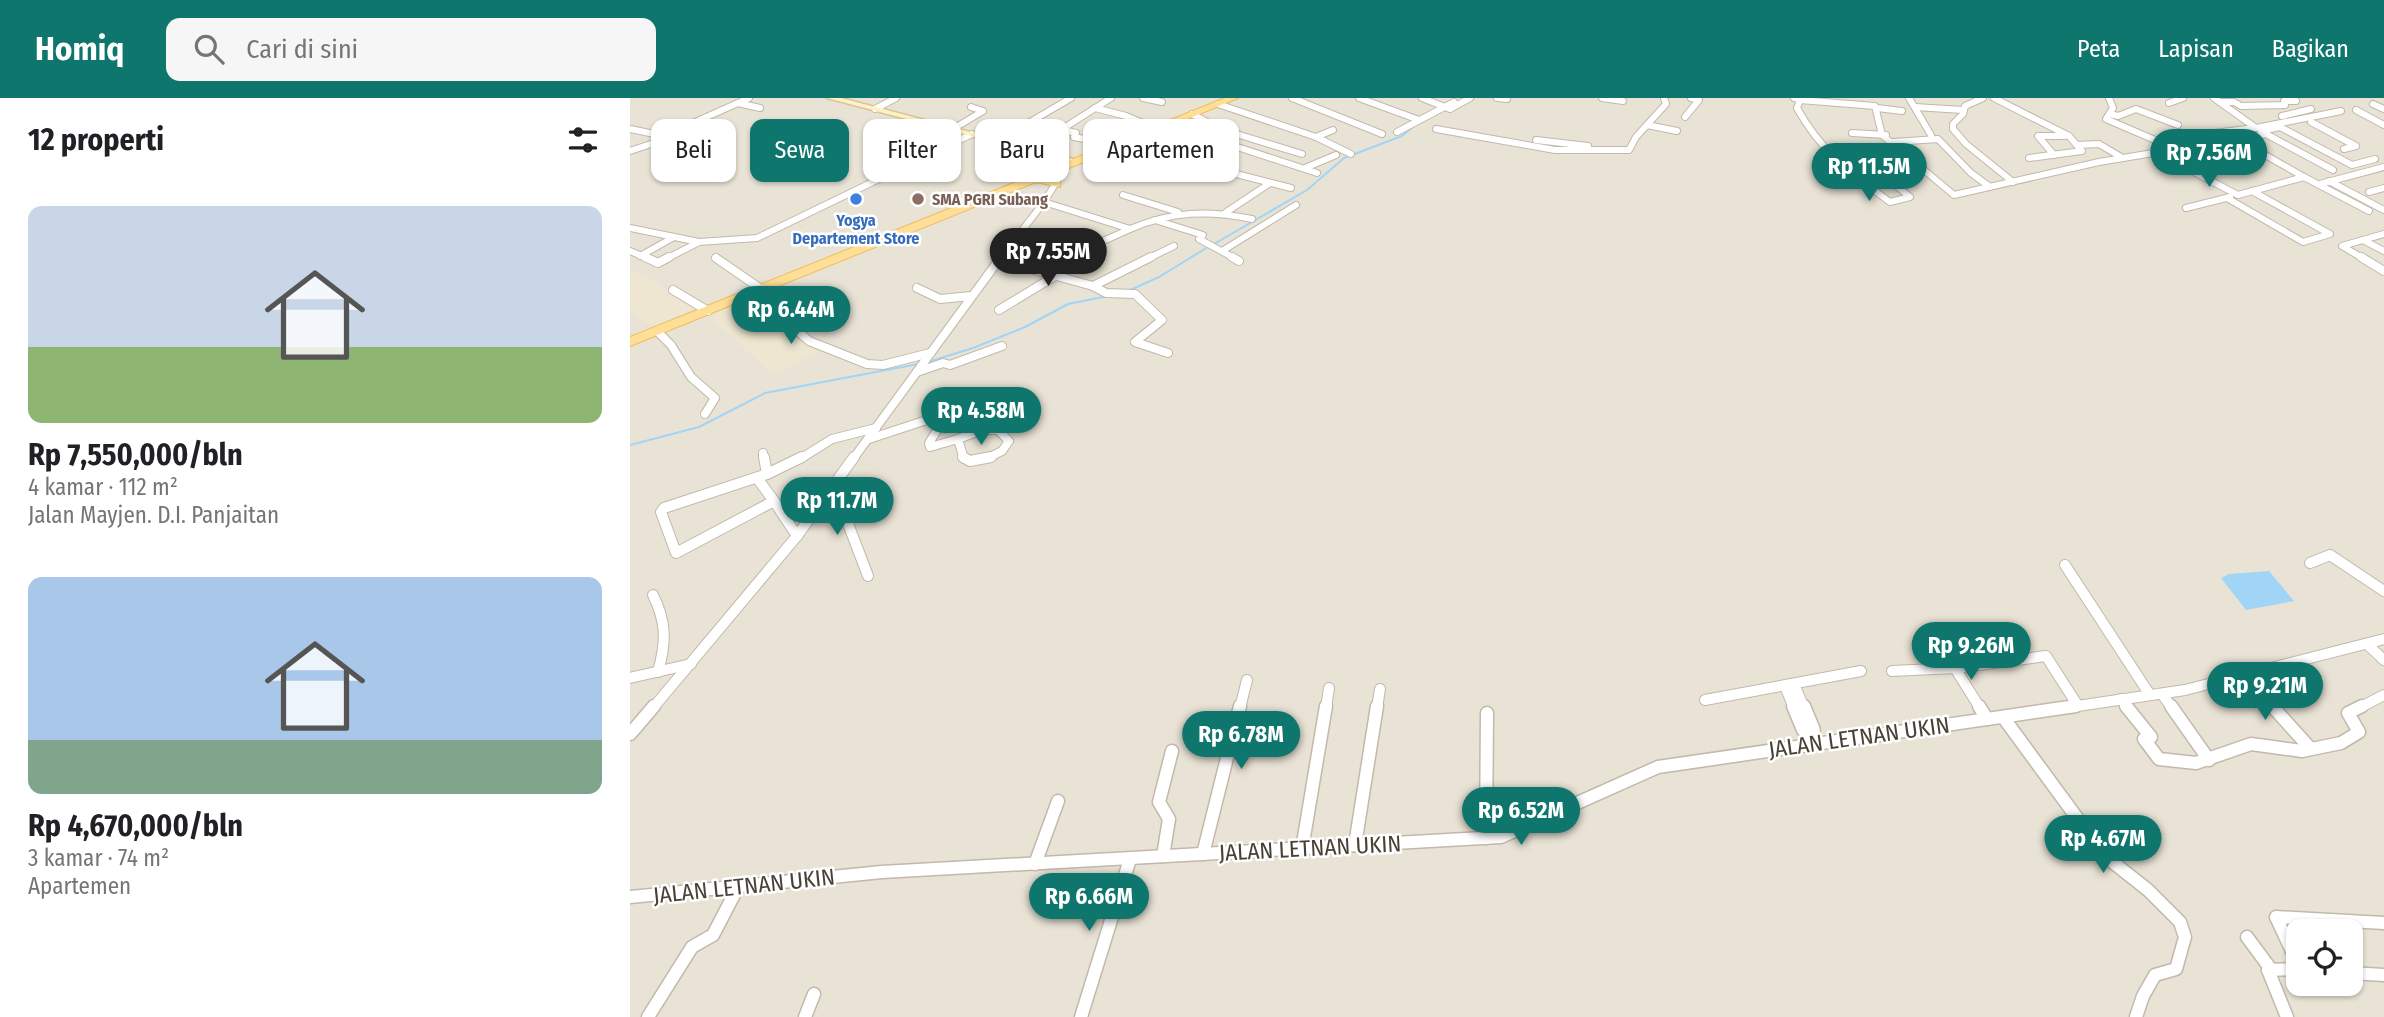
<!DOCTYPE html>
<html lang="id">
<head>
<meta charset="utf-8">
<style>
	body { margin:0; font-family:"Fira Sans Condensed",sans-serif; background:#f6f6f6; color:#202124; height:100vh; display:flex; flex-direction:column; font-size:26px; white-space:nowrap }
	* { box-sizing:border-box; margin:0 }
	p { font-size:23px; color:#757577 }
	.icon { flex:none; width:38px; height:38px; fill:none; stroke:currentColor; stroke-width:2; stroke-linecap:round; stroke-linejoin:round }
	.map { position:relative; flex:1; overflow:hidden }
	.side { display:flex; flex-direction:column; background:#fff; width:630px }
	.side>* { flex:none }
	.hud { position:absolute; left:21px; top:21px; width:665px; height:63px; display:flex; gap:14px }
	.controls { position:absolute; left:1656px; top:821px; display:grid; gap:14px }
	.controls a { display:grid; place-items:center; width:77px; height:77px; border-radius:14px; background:#fff; box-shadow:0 2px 5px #0004; font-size:35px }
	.price { position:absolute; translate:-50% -60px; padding:0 16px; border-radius:24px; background:#0f766e; color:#fff; font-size:23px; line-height:46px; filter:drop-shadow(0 2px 4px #0008) }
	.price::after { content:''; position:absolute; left:50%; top:42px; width:21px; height:16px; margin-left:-10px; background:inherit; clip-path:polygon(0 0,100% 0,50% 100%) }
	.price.on { background:#222; color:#fff }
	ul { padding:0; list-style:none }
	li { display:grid; align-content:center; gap:14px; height:371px; padding:0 28px }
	li span { display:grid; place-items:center; height:217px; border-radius:14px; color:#555 }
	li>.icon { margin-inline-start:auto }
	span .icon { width:126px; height:126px; fill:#fffc; stroke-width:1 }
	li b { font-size:30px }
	h2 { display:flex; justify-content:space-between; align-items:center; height:84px; padding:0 28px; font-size:30px }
	.tag { padding:0 24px; border-radius:14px; background:#fff; box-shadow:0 2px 5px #0004; font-size:24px; line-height:63px }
	.tag.on { background:#0f766e; color:#fff }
	header { display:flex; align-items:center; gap:42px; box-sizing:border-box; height:98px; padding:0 35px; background:#0f766e; color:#fff }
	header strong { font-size:33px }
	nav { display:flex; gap:38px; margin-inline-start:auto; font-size:24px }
	.search { width:490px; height:63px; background:#f6f6f6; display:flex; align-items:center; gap:18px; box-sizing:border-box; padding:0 24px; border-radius:14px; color:#757577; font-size:26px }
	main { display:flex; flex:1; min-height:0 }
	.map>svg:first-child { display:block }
	.residential { fill:#e9e3d6; fill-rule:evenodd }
	.education { fill:#efe6d1 }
	.water { fill:#a1d5f6 }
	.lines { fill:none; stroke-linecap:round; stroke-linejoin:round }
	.stream { stroke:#a1d5f6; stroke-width:2 }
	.street-far3-casing { stroke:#c1b9aa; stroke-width:8 }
	.street-far2-casing { stroke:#c1b9aa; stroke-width:10 }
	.street-far1-casing { stroke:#c1b9aa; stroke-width:12 }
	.street-casing { stroke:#c1b9aa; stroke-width:15 }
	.secondary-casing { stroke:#d8c595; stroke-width:3 }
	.primary-casing { stroke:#ecbe5f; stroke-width:2 }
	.street-far3 { stroke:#fff; stroke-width:6 }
	.street-far2 { stroke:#fff; stroke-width:8 }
	.street-far1 { stroke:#fff; stroke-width:10 }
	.street { stroke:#fff; stroke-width:12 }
	.secondary { fill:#fff0c8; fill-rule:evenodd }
	.primary { fill:#ffdf97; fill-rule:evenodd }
	.shop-dot { fill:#3f7fe0; stroke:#fff; stroke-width:2.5 }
	.education-dot { fill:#8d6e63; stroke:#fff; stroke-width:2.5 }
	.labels { text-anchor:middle; stroke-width:5; stroke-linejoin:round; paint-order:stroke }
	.far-education-label { font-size:16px; font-weight:bold; fill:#785e54; stroke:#fff; text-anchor:start }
	.far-shop-label { font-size:16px; font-weight:bold; fill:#366cbe; stroke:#fff }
	.near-street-label { font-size:23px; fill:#494136; stroke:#fff }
</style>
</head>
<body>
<header>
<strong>Homiq</strong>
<div class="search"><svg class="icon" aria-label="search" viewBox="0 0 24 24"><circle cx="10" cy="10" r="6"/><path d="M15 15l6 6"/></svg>Cari di sini</div>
<nav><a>Peta</a><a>Lapisan</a><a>Bagikan</a></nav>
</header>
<main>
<section class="side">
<h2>12 properti<svg class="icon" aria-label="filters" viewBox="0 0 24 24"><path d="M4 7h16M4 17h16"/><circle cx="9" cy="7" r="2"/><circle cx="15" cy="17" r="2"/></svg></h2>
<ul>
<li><span style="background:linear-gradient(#c9d6e8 65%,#8fb573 0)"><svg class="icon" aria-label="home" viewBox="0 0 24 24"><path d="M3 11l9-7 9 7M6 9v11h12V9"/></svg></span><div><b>Rp 7,550,000/bln</b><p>4 kamar · 112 m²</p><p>Jalan Mayjen. D.I. Panjaitan</p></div></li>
<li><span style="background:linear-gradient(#a9c7e8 75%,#7fa58c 0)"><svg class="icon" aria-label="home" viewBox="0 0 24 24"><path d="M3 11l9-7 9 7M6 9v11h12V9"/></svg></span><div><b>Rp 4,670,000/bln</b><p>3 kamar · 74 m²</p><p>Apartemen</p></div></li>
</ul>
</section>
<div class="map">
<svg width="1754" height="919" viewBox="0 0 1754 919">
	<rect width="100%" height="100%" fill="#f5f1e8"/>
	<path class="residential" d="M0,0h1754v919h-1754zM1668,833h52v53h-52z"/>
	<g class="education">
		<path d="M0,170l67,39 -44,20 -23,-15z"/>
		<path d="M153,188l23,17 -22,11 39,35 -50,26 -66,-61z"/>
	</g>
	<path class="water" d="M1639,473l25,30 -48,9 -25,-32 8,-4z"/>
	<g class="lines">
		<g class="stream">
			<path d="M584,146l93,-54 37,-32 58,-22 12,-10"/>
			<path d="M498,193l31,-14 49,-30"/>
			<path d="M298,264l45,-14 52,-21 43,-23 40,-8"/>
			<path d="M0,347l69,-18 66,-34 153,-29"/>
		</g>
		<defs>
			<g id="street-far3">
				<path d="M513,0l19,4"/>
				<path d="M662,0l90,36"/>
				<path d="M729,0l60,22"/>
				<path d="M792,0l28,11 20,-11"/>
				<path d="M867,0l10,1"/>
				<path d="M972,0l21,3"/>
				<path d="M1164,0l6,2 -3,8c25,45 53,64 93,94l20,-5 -41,-34 43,-4"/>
				<path d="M1279,0l22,37"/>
				<path d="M1353,0l-18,8 -2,8 -10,10v5l13,15 47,38"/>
				<path d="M1364,0l75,38 13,15 -53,7"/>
				<path d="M1479,0l4,10 -7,11 56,24"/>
				<path d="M1584,0l42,30 85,-17"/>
				<path d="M1170,2l75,6 7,29 72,60 145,-33 138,-23 67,38 -66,18 -65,-34"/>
				<path d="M1590,4h14l7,4 44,-1 -1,-4h12"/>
				<path d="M108,5l22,5"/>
				<path d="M1539,5l14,-5"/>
				<path d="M588,6l98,33 35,17"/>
				<path d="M1743,6l11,5"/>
				<path d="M1285,9l48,3"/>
				<path d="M465,10l31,8 31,13"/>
				<path d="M1247,10l25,3"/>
				<path d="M245,11l21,-11"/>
				<path d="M1726,12l28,15"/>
				<path d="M562,16l28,15 82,25"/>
				<path d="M1480,16l8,2 18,-7 42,16"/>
				<path d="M1652,18l29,-7"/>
				<path d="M1055,19l14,-17 -8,-2"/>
				<path d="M71,22l29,10"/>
				<path d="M1681,24l45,24 -12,3"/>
				<path d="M1017,27l30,6"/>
				<path d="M530,29l50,17 9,-3 98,32"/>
				<path d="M0,31l34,7 85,-38"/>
				<path d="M323,31l30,-18 -12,-4"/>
				<path d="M806,31l119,21h74l7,-13 30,-33 -2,-6"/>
				<path d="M433,32l13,3 -2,4 41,8"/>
				<path d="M767,34l57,-30"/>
				<path d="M427,35l-32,-8 46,-27"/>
				<path d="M1222,35l34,2"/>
				<path d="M1636,36l-5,-3 19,-4 72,38 23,-6"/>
				<path d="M686,39l17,-7"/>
				<path d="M1607,41l29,-5 67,36"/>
				<path d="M906,42l52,6"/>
				<path d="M1527,42l98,-12"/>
				<path d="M1263,44l45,-3 33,34 19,14"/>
				<path d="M1447,47l22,-1 22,13"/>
				<path d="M482,49l89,18 90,23"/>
				<path d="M401,51l80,-51"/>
				<path d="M0,53l39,-13"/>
				<path d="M1424,57l-16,-19h27"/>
				<path d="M675,70l31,-13"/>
				<path d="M1674,79l65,34"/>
				<path d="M400,82l-37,-17 4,-3 45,15"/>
				<path d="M1699,83l55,29"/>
				<path d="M1690,86l64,-17"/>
				<path d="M1739,94l15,-4"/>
				<path d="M493,97l55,17"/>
				<path d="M1597,100l76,44 27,-8 -78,-43"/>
				<path d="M414,104l86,27 -67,30"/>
				<path d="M1556,110l44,-11"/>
				<path d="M595,115l45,-30"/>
				<path d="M525,122l48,15 -4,4 37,20"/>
				<path d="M0,130l69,14 58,-4 215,-104"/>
				<path d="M500,131c42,-18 78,-19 122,-10"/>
				<path d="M1733,142l21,11"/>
				<path d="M0,153l19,8"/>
				<path d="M592,153l74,-46"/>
				<path d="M10,158l34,-19"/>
				<path d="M36,161l33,-17"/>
				<path d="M370,161l44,-57 23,-37"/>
				<path d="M517,161l27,-13"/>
				<path d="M1734,161l-22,-13 42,-12"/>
			</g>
			<g id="street-far2">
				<path d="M15,159l13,6 11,-6"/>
				<path d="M602,159l7,4"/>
				<path d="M1731,159l23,14"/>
				<path d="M86,160l45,31"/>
				<path d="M368,162l95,26 13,7 29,1 27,26 -27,22 33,11"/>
				<path d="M409,172l28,-13"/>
				<path d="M463,188l58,-29"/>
				<path d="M287,190l23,11 31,-3"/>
				<path d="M43,192l35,21"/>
				<path d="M124,194l55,49 58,23 16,1 47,-12"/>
				<path d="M369,212l56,-34"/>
				<path d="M27,233l14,14 20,32 24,21 -10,16"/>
				<path d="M287,274l26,-9 7,2 52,-19"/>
				<path d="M239,341l73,-24 2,4 -15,24 1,4 28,-8"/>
				<path d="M328,341l6,20"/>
				<path d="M328,341l24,-9h16l11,11 -7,10 -16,8"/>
				<path d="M133,355l1,6"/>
				<path d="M170,361l32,-20 44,-11"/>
				<path d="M223,361l148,-202"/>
			</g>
			<g id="street-far1">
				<path d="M134,359l3,17"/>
				<path d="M333,359l7,4 21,-4"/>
				<path d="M127,380l17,23"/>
				<path d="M204,389l34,89"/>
				<path d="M167,438l-23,-35 -98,52 -15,-41 3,-4 103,-34 35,-17"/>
				<path d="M1680,465l20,-8 54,36"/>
				<path d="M1435,467l85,130"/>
				<path d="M23,497c14,28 13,48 5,77"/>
				<path d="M1737,546l17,16"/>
				<path d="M1325,570l25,40"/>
				<path d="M1262,573l63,-3 91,-12 32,50"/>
				<path d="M1614,577l30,33"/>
				<path d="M0,580l61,-14"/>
				<path d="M1164,586l10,24"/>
				<path d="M1155,588l9,22"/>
				<path d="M1532,596l10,14"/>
				<path d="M1491,601l7,9"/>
				<path d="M1075,602l156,-29"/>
				<path d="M23,610l144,-172 57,-79"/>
				<path d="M610,610l7,-28"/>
				<path d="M696,610l3,-20"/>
				<path d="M747,610l3,-19"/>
				<path d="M1434,610l121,-18 199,-51"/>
				<path d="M1729,610l25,-13"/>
			</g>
			<g id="street">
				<path d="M1163,608l10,24 8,5"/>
				<path d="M1174,608l10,24 -3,5 3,9"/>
				<path d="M1349,608l8,13"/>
				<path d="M1496,608l25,31 -7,2 15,20 37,4 55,-19 51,7 39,-8 18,-11 -11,-19 14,-7"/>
				<path d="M1541,608l38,54"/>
				<path d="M1642,608l38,42"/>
				<path d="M1373,619l102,139 43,34 32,32 5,15 -9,32 -21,6 -12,21 -7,21"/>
				<path d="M0,636l24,-28"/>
				<path d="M856,740l1,-125"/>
				<path d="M725,747l22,-139"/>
				<path d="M672,751l24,-143"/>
				<path d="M573,756l37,-148"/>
				<path d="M533,758l6,-37 -10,-17 13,-51"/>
				<path d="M405,766l23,-63"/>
				<path d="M0,799l252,-25 619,-35 157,-70 418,-61"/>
				<path d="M1617,839l23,31 -2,2"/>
				<path d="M1668,866l-22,-47 108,6"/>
				<path d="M1720,875l34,2"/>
				<path d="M18,919l44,-70 21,-12 25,-48"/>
				<path d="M175,919l9,-23"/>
				<path d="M451,919l49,-158"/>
				<path d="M1657,919l-19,-47 30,-1"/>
			</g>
			<path id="secondary" d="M197,0h14l240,63 -4,3z"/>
			<path id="primary" d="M595,0h13l-193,80 15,5v4l-24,-5 -406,164v-9z"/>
		</defs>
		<use href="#street-far3" class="street-far3-casing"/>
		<use href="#street-far2" class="street-far2-casing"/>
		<use href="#street-far1" class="street-far1-casing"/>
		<use href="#street" class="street-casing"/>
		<use href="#secondary" class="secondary-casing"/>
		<use href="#primary" class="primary-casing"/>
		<use href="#street-far3" class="street-far3"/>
		<use href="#street-far2" class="street-far2"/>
		<use href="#street-far1" class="street-far1"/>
		<use href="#street" class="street"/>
		<use href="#secondary" class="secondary"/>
		<use href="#primary" class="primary"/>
	</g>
	<circle class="shop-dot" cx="226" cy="101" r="7"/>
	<circle class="education-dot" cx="288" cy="101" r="7"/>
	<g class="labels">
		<g class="far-education-label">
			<text x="302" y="107">SMA PGRI Subang</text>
		</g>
		<g class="far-shop-label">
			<text x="226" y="128">Yogya<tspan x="226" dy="18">Departement Store</tspan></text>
		</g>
		<g class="near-street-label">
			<text transform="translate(1229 639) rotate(-8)" y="8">JALAN LETNAN UKIN</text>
			<text transform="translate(680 750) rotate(-3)" y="8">JALAN LETNAN UKIN</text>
			<text transform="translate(114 788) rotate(-6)" y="8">JALAN LETNAN UKIN</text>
		</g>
	</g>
</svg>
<div class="controls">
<a><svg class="icon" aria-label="locate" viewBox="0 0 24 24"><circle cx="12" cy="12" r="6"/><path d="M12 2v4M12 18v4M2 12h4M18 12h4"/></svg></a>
</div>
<b class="price" style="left:1579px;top:91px">Rp 7.56M</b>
<b class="price" style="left:1239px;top:105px">Rp 11.5M</b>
<b class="price on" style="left:418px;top:190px">Rp 7.55M</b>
<b class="price" style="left:161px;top:248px">Rp 6.44M</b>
<b class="price" style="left:351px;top:349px">Rp 4.58M</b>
<b class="price" style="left:207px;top:439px">Rp 11.7M</b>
<b class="price" style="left:1341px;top:584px">Rp 9.26M</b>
<b class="price" style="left:1635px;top:624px">Rp 9.21M</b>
<b class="price" style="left:611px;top:673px">Rp 6.78M</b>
<b class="price" style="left:891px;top:749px">Rp 6.52M</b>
<b class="price" style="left:1473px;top:777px">Rp 4.67M</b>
<b class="price" style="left:459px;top:835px">Rp 6.66M</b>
<div class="hud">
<a class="tag">Beli</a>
<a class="tag on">Sewa</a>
<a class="tag">Filter</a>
<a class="tag">Baru</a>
<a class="tag">Apartemen</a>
</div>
</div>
</main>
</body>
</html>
